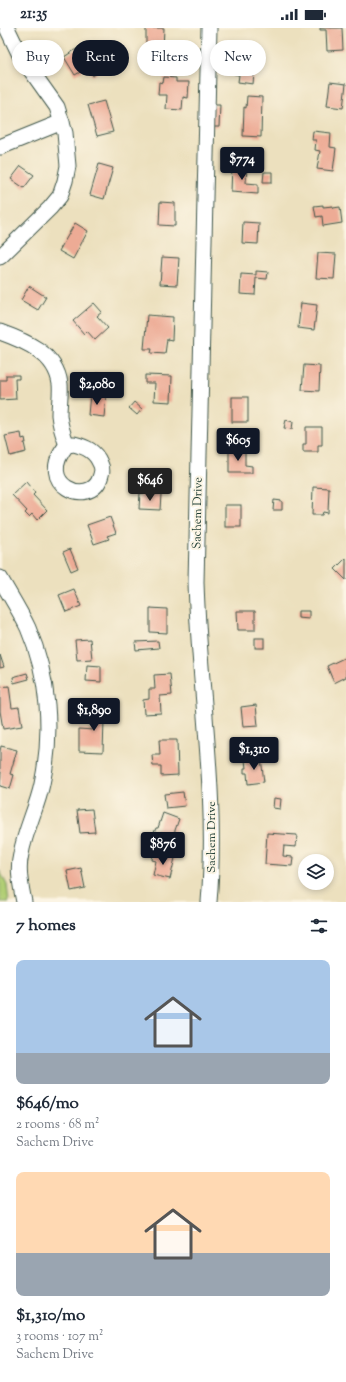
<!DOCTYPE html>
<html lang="en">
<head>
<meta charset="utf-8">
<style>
	body { margin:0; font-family:"Sorts Mill Goudy",serif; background:#f6f6f7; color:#1f2937; height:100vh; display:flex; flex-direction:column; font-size:15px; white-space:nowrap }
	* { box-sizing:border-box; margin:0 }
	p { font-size:13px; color:#747a83 }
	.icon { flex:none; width:22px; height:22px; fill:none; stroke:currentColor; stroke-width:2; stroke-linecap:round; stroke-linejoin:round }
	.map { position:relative; height:874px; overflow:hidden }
	.panel { display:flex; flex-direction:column; background:#fff; flex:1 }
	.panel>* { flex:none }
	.banner { position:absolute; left:12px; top:12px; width:322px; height:36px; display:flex; gap:8px }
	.fabs { position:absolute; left:298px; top:826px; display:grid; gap:8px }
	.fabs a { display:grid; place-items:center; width:36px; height:36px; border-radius:50%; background:#fff; box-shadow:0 2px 6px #0003; font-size:20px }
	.price { position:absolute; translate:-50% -34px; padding:0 9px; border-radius:4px; background:#111827; color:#fff; font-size:13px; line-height:26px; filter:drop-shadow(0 1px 2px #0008) }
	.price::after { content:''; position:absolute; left:50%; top:24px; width:12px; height:9px; margin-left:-6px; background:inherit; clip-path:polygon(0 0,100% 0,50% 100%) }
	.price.current { background:#222; color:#fff }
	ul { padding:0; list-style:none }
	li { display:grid; align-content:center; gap:8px; height:212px; padding:0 16px }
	li span { display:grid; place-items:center; height:124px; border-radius:8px; color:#555 }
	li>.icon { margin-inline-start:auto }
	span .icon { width:72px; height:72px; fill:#fffc; stroke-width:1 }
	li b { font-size:17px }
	h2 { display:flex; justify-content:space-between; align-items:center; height:48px; padding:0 16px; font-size:17px }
	.pill { padding:0 14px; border-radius:18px; background:#fff; box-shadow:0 2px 6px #0003; font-size:14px; line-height:36px }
	.pill.current { background:#111827; color:#fff }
	.status { display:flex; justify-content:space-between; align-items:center; height:28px; padding:0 20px; background:#fff; direction:ltr }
	.status svg { height:11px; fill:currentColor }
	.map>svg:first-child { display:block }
	.green { fill:#b1ce75; stroke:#688654 }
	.building { fill:#edab95 }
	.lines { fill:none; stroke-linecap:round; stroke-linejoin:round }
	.minor-casing { stroke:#3e5549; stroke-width:17 }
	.minor { stroke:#fff; stroke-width:15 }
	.labels { text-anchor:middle; stroke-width:4; stroke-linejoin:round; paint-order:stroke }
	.street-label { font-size:12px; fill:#1f3d34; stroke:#fcf5e5 }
</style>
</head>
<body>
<div class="status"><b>21:35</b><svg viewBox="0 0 49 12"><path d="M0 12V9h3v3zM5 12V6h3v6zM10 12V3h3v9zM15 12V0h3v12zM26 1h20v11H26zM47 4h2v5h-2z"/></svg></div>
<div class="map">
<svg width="346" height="874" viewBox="0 0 346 874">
	<rect width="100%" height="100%" fill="#fcf5e5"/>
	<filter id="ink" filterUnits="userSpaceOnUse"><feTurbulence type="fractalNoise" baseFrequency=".025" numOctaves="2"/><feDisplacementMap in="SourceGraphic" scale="8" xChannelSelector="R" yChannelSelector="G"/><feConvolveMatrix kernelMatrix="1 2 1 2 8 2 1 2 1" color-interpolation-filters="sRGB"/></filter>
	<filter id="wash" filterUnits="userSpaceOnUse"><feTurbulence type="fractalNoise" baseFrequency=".012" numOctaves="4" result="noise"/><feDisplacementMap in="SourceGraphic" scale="16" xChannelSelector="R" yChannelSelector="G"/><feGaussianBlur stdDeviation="0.9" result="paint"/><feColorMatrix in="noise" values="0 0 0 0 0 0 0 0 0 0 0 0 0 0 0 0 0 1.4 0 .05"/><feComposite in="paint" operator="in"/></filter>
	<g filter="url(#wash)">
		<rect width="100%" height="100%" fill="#ece0be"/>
		<path class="green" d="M0,843l7,14 2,17h-9z"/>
		<g id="blocks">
			<g class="building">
				<path d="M146,0h18l-1,21 -17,-1z"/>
				<path d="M320,0h22l1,22 -16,1 -1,-21h-6z"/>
				<path d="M78,20l11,19 -14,8 -11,-18z"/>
				<path d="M237,25l22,3 -2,9 -7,-1 -1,9h5l-1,11 -15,-2 1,-7 -5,-1z"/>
				<path d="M93,37l5,7 -5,4 -6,-7z"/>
				<path d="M164,49l12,1v4h13l-1,16 -5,-1 -1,13 -16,-1 1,-14h-9l1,-13 4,1z"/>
				<path d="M330,54l16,2 -3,24 -16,-2z"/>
				<path d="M247,68l15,1 -1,40 -18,-1 1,-29 2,1z"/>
				<path d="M104,73l9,31 -16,4 -9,-31z"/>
				<path d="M213,77h7l-1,22h-7z"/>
				<path d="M313,103l18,2 -1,14 6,1 -3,23 -16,-2 3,-18 -5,-1 1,-10h-4z"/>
				<path d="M99,136l14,4 -9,31 -14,-4z"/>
				<path d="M232,137h15l-1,18 12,1v10l-27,-2z"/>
				<path d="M21,138l13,9 -10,13 -13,-9z"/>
				<path d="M264,144h8v10h-9z"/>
				<path d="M160,174l15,1v23l-16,-1z"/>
				<path d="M323,177v2l10,-1v2l7,-1 2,16 -19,3 -1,-10 -6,1 -2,-11z"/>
				<path d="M243,194l16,1 -1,21 -16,-1z"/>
				<path d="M75,195l13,8 -15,28 -14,-8z"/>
				<path d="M318,225l18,1 -2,25 -18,-1z"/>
				<path d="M162,229l17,1 -2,27 -17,-1z"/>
				<path d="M256,243l12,1 -1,7 -11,-1 -1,17 -15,-1 1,-20 15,1z"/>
				<path d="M29,258l17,11 -8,13 -17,-10z"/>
				<path d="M94,275l8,9 -5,4 11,12 -13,12 -8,-9 -3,3 -11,-13z"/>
				<path d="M301,275l16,2 -3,25 -16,-2z"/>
				<path d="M147,287l26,2 -1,23 -5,-1 -2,15 -14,-1 1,-4h-8z"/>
				<path d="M304,337l16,1 -1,25 -17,-1z"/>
				<path d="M96,345l15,2 -2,14h-8v2h-5v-3h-2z"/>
				<path d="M6,347h13v4h-4l1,20 -16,1v-20h6z"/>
				<path d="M145,347l27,1 -1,26 -17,-1 1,-18h-10z"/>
				<path d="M90,366l16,2 -2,21 -16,-2z"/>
				<rect x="232" y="369" width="16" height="25"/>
				<path d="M134,374l8,7 -5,6 -8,-7z"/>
				<path d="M286,392l7,2 -1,7 -8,-1z"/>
				<path d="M306,399h16v18h-4v7h-15v-8h3z"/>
				<path d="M21,405l1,6 3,-1 1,5h-2l2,9 -16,4 -5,-20z"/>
				<path d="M229,421h16v16l7,1v7h-23z"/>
				<path d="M26,454l9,11 -2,2 14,15 -10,10 -5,-6 -3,3 -4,-4 2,-2 -15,-16z"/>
				<path d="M313,459l16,1 -1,25 -5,-1 -1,3h-10z"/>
				<path d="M140,465l21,1 -1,16 -21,-1z"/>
				<path d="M274,472l8,1v9h-9z"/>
				<rect x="225" y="477" width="16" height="22"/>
				<path d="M110,489l6,16 -9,3 2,3 -15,5 -7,-19z"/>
				<path d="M70,521l8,19 -7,3 -8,-19z"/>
				<path d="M346,530v22l-11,-11z"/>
				<path d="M74,561l7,17 -15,6 -7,-17z"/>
				<path d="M150,580l17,1v24l-17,-1z"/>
				<path d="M237,583h18v19h-17z"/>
				<path d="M298,583h11v8l-11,-1z"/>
				<rect x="255" y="610" width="9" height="10"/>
				<path d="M90,611l2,20 -15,1 -2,-20z"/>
				<path d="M158,613l1,7 -23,2 -1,-8z"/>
				<path d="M0,627l4,12 -4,1z"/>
				<path d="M346,629v20l-12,6 -7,-17z"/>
				<path d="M87,637l14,1v16l-15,-1z"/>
				<path d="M27,645l2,6 -15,4 -1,-6z"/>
				<path d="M170,646l2,21 -12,1 1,17 -17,1 -1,-14 6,-1v-10h6l-1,-14z"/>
				<path d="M9,658l3,22 7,-1 3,19 -19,3 -3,-18v-24z"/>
				<path d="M256,677l2,21 -15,1 -2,-20z"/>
				<path d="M91,679l16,1v12h-3l-1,32 -24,-1v-22l14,1v-9h-2z"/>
				<path d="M159,712h18l1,35 -17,1v-10h-8l-1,-11h8z"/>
				<path d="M1,718l16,4 -7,24 4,1 -4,14 -10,-3 1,-14h-1v-21z"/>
				<path d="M261,730l3,24 -16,2 -1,-11h-3v-5h2l-1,-8z"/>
				<path d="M183,764l2,14 -19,2 -2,-14z"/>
				<path d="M274,770l7,1 -1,10 -7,-1z"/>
				<path d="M92,781l3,23 -15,1 -3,-23z"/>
				<path d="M163,785l16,6 -6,17 -12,-4 -2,6 -6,-3 3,-7h2z"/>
				<path d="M267,805l30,2 -1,12 -12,-1 -1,10 10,1 -1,9 -27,-2z"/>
				<path d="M153,825l22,5 -5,21 -17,-4 3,-14 -4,-1z"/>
				<path d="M81,840l4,20 -14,3 -4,-20z"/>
			</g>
		</g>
	</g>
	<g filter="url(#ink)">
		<use href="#blocks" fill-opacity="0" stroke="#3e5549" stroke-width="1"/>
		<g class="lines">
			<defs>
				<g id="minor">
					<path d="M0,119l62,-25"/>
					<path d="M0,229l50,-49 10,-12 5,-15 3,-15 -3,-33 -8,-26 -37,-52 -13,-27"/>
					<path d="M0,304c25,9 56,21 60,52 1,10 -1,20 -1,31 1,10 4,20 8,30"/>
					<path d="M74,416c12,3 21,7 26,19 3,6 2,9 0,15 -10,30 -67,7 -33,-33z"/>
					<path d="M0,550c9,16 20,33 28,50 21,49 25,104 14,156 -5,24 -17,46 -21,70 -4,16 0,32 3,48"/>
					<path d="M209,874c9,-107 -10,-214 -13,-320l13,-554"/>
				</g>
			</defs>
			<use href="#minor" class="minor-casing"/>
			<use href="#minor" class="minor"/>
		</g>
	</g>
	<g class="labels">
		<g class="street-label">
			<text transform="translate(197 485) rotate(-89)" y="4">Sachem Drive</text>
			<text transform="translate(211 809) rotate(-90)" y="4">Sachem Drive</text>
		</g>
	</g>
</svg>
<div class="fabs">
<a><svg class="icon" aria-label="layers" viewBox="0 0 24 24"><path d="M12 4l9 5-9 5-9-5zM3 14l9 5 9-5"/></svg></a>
</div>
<b class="price" style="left:242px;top:153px">$774</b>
<b class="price" style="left:97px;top:378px">$2,080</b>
<b class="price" style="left:238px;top:434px">$605</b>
<b class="price current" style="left:150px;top:474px">$646</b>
<b class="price" style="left:94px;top:704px">$1,890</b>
<b class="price" style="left:254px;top:743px">$1,310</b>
<b class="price" style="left:163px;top:838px">$876</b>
<div class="banner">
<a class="pill">Buy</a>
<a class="pill current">Rent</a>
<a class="pill">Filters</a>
<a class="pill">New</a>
</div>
</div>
<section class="panel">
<h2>7 homes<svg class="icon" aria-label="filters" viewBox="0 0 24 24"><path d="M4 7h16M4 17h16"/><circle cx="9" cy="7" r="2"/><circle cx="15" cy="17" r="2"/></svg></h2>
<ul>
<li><span style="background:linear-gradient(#a9c7e8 75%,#9aa5b1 0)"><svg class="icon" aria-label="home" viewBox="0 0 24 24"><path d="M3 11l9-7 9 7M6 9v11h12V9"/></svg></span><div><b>$646/mo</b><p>2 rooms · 68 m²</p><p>Sachem Drive</p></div></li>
<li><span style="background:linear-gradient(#ffd9b3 65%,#9aa5b1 0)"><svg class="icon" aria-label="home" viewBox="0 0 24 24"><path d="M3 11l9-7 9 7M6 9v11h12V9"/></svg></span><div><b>$1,310/mo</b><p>3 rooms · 107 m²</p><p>Sachem Drive</p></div></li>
</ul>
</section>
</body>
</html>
